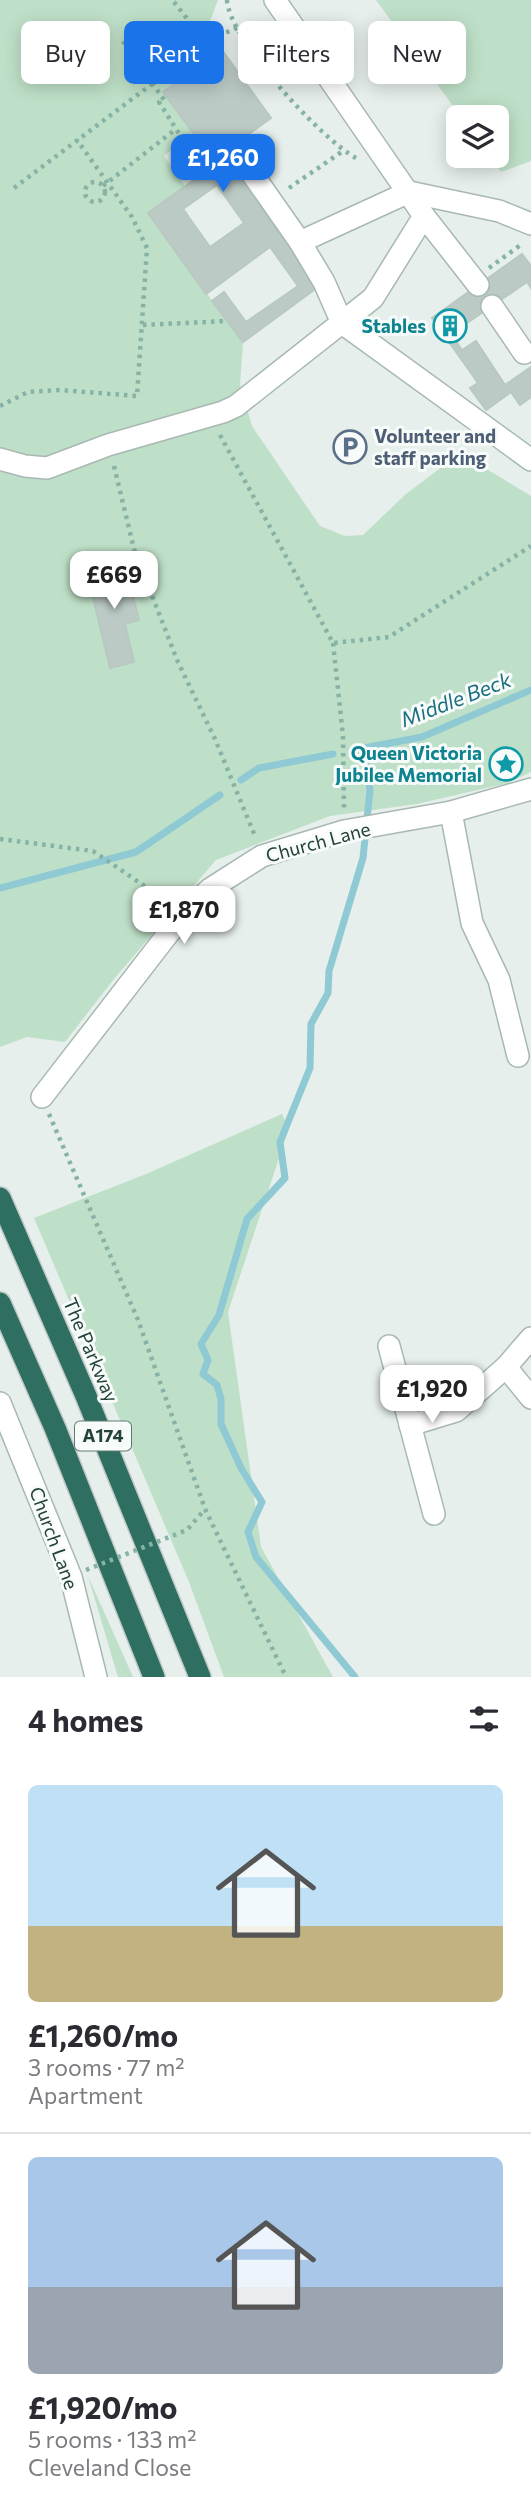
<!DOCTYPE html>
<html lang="en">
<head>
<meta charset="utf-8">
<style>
	body { margin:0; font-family:Commissioner,sans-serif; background:#f2f2f3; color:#2b2b33; height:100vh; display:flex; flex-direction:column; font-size:26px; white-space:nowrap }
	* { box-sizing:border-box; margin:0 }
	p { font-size:23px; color:#7c7c81 }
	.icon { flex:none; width:38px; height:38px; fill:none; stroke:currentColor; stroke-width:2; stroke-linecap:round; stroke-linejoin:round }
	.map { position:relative; height:1677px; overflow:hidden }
	.sheet { display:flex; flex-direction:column; background:#fff; flex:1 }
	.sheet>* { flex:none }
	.hud { position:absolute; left:21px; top:21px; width:490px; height:63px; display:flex; gap:14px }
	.tools { position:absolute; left:446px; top:105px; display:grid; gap:14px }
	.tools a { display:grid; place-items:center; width:63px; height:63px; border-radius:10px; background:#fff; box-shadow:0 4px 18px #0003; font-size:35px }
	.price { position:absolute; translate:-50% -60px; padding:0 16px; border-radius:14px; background:#fff; color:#222; font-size:23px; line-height:46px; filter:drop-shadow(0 2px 4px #0008) }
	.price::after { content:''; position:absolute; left:50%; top:42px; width:21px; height:16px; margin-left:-10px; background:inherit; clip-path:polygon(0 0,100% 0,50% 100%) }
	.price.active { background:#1a73e8; color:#fff }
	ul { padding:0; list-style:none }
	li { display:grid; align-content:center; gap:14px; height:371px; padding:0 28px }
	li+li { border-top:2px solid #e1e1e2 }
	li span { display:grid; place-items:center; height:217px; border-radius:10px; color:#555 }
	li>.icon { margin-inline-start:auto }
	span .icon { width:126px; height:126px; fill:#fffc; stroke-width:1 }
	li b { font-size:30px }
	h2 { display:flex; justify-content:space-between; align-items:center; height:84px; padding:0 28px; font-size:30px }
	.tag { padding:0 24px; border-radius:10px; background:#fff; box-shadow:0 4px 18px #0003; font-size:24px; line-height:63px }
	.tag.active { background:#1a73e8; color:#fff }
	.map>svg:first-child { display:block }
	.green { fill:#bfe0c8 }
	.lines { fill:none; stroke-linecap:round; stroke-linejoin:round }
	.stream { stroke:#8ec9d4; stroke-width:7 }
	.building { fill:#bbcac4; stroke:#b8c9c2; stroke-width:2; fill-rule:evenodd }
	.minor-casing { stroke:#a8b8b2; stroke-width:24 }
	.highway-casing { stroke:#c2cac8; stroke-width:24 }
	.path { stroke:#86b3a5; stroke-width:4.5; stroke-dasharray:3.5 5; stroke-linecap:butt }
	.minor { stroke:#fff; stroke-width:21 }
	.highway { stroke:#2f6f62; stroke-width:21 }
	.path-bridge { stroke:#86b3a5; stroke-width:4.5; stroke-dasharray:3.5 5; stroke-linecap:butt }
	.labels { text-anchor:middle; stroke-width:6; stroke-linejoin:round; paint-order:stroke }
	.shield { fill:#f7fbf9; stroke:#637a73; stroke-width:2 }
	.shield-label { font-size:18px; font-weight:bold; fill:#24423a }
	.culture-label { font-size:19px; font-weight:bold; fill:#0d838f; stroke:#f7fbf9; text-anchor:end }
	.service-label { font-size:19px; font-weight:bold; fill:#4e5e75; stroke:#f7fbf9; text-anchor:start }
	.street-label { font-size:19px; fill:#24423a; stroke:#f7fbf9 }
	.water-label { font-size:21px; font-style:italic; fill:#1c6f80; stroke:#f7fbf9 }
</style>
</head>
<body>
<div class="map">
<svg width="531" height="1677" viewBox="0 0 531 1677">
	<rect width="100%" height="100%" fill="#e6efeb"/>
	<g class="green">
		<path d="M0,0h218l-11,29 15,21 -59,42 29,41 -28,23 21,30 -37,28 95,128 -3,43 12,41 68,100 25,10 18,-1 43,-41 49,-37 17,3 59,36v276l-23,11 -91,21 -87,12 -114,44 -102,119 -49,63 -38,-5 -27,10z"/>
		<path d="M376,0h155v161l-30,11 -12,-16h8v-39h-36z"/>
		<path d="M282,1114l7,14 -61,184 33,235 72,130h-109l-35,-95 -155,-364 112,-44z"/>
		<path d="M88,1576l45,101h-15z"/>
	</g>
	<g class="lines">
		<g class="stream">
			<path d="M353,750l69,-13 109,-47"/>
			<path d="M241,780l18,-12 74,-14"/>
			<path d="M0,888l136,-36 84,-57"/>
			<path d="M355,1677l-99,-120 -8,-25 14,-30 -21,-34 -20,-44v-25l-4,-14 -14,-11 5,-14 -7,-16 18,-29 28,-96 38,-41 -5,-36 30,-74 1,-44 17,-31 1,-22 34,-113 7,-68 -6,-42"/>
		</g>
	</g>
	<g class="building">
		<path d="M222,50l49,68 -32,23 6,8 -18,12 91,126 -75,55 -31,-41 12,-9 22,30 52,-36 -28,-39 -64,47 -58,-81 47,-34 -9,-13 20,-15 -43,-59zM217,185l27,38 -34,24 -27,-38z"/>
		<path d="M522,254l9,12v22l-4,-6 -76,52 11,16 14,-9 29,44 26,-18v30l-11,8 -9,-13 -25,18 -16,-22 8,-5 -46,-65z"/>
		<path d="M125,564l14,56 -14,4 9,38 -24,6 -23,-95z"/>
	</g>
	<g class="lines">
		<defs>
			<g id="minor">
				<path d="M251,172l49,70"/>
				<path d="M424,216l54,69"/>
				<path d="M531,224l-32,-13 -90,-19 -109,50 24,40 18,41 189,137"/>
				<path d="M492,306l32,47"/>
				<path d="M0,459l25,7 22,2 61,-23 115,-33 13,-6 137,-108 51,-82 -149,-216"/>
				<path d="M451,812l21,111 27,57 19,76"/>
				<path d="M42,1097l143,-185 25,-23 52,-33 82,-25 107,-19 80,-23"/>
				<path d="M389,1346l45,168"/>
				<path d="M506,1367l25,31"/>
				<path d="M0,1403l71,174 25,100"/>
				<path d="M410,1425l46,-14 50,-44 25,-29"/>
			</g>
			<g id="highway">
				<path d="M0,1198l86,198 114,281"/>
				<path d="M0,1303l55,125 99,249"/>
			</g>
		</defs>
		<use href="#minor" class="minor-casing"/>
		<use href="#highway" class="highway-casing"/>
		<g class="path">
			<path d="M227,0c2,39 94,139 129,158"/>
			<path d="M174,2l32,41"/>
			<path d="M123,41l41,59 -5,2 26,41"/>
			<path d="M269,71l19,-14"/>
			<circle cx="95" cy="192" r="10"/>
			<path d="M103,186l73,-57"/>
			<path d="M14,188l199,-150 24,-10"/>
			<path d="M289,188l54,-37"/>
			<path d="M489,268l33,-24"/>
			<path d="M143,325l84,-4"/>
			<path d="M0,406l28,-14 32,-2 77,6 10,-148 -15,-31 -55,-77"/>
			<path d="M220,435l113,208 56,-6 142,-91"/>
			<path d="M114,466l20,83 43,111 38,79 40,97"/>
			<path d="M333,643l10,93 1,74"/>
			<path d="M0,839l93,12 75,51"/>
			<path d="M49,1114l89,206 67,189 81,168"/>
		</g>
		<use href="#minor" class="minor"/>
		<use href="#highway" class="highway"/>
		<path class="path-bridge" d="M86,1570l101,-40 18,-21"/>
	</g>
	<defs>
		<symbol id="building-ring" viewBox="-11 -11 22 22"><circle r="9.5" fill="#f7fbf9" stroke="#0f9aa8" stroke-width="1.5"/><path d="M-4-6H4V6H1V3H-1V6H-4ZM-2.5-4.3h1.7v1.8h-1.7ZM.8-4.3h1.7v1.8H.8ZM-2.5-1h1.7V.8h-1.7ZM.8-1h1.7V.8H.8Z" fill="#0f9aa8"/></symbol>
		<symbol id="parking-ring" viewBox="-11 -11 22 22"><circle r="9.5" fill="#f7fbf9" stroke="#5c6f8a" stroke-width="1.5"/><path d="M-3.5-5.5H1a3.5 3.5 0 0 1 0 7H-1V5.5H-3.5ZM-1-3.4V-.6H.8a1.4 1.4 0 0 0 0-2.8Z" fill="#5c6f8a"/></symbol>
		<symbol id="sight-ring" viewBox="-11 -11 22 22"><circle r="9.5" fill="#f7fbf9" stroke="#0f9aa8" stroke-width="1.5"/><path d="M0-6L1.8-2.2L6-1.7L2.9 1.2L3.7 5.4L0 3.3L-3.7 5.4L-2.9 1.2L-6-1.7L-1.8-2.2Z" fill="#0f9aa8"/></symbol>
	</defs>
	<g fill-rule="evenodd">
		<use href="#building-ring" x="431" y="307" width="38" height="38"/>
		<use href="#parking-ring" x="331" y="428" width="38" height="38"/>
		<use href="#sight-ring" x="487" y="745" width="38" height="38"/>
	</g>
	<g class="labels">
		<rect class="shield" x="75" y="1421.5" width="56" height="29" rx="5"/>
		<g class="shield-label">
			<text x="103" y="1442">A174</text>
		</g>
		<g class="culture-label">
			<text x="426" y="333">Stables</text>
			<text x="482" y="760">Queen Victoria<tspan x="482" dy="22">Jubilee Memorial</tspan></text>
		</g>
		<g class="service-label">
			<text x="374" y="443">Volunteer and<tspan x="374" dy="22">staff parking</tspan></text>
		</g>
		<g class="street-label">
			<text transform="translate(318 842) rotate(-15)" y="7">Church Lane</text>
			<text transform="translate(91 1350) rotate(67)" y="7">The Parkway</text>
			<text transform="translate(54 1538) rotate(70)" y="7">Church Lane</text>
		</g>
		<g class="water-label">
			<text transform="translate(456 700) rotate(-21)" y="7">Middle Beck</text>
		</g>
	</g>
</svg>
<div class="tools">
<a><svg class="icon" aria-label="layers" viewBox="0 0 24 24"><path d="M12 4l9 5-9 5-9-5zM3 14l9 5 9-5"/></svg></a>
</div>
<b class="price active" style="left:223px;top:194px">£1,260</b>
<b class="price" style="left:114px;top:611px">£669</b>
<b class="price" style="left:184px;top:946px">£1,870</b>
<b class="price" style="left:432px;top:1425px">£1,920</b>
<div class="hud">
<a class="tag">Buy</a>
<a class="tag active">Rent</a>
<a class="tag">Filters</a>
<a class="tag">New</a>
</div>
</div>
<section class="sheet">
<h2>4 homes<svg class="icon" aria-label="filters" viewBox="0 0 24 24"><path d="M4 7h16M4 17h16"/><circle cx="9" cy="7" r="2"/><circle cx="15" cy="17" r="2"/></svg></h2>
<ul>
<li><span style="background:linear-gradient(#bfe0f5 65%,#c2b280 0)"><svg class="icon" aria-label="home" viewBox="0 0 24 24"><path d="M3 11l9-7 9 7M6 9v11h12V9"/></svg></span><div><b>£1,260/mo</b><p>3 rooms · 77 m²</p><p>Apartment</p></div></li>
<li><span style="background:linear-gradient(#a9c7e8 60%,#9aa5b1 0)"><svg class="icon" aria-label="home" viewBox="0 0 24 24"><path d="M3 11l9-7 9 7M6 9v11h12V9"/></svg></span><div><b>£1,920/mo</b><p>5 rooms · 133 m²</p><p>Cleveland Close</p></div></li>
</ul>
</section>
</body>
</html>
